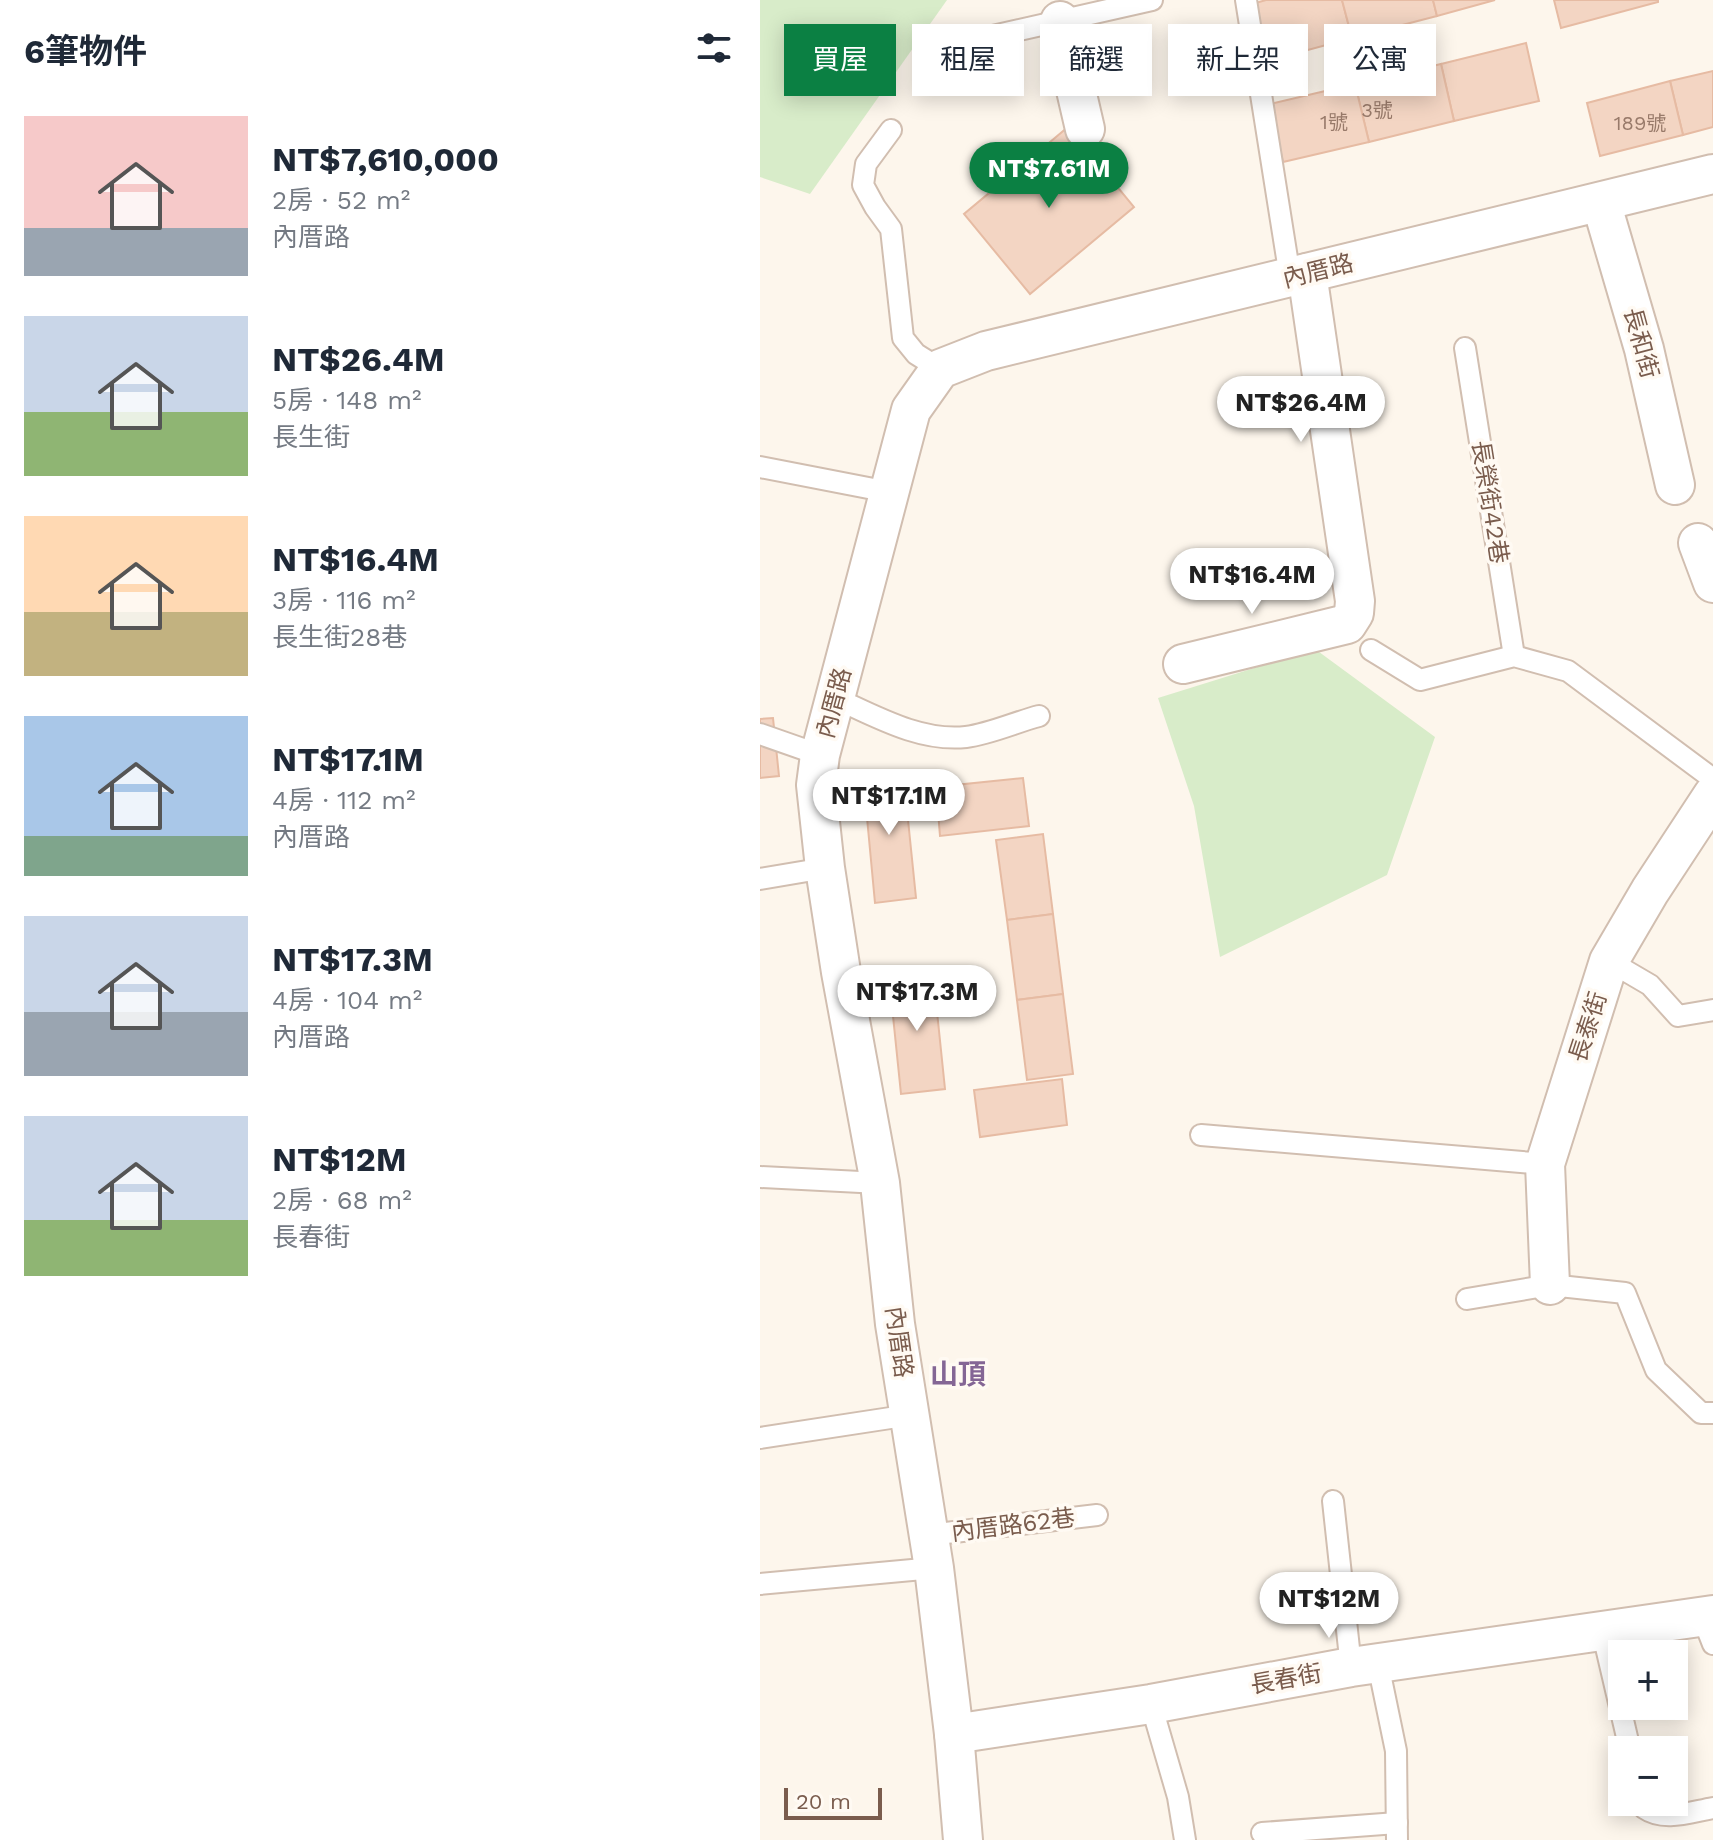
<!DOCTYPE html>
<html lang="zh-TW">
<head>
<meta charset="utf-8">
<style>
	body { margin:0; font-family:"Work Sans","Noto Sans TC",sans-serif; background:#f6f6f7; color:#1f2937; height:100vh; display:flex; flex-direction:column; font-size:30px; white-space:nowrap }
	* { box-sizing:border-box; margin:0 }
	p { font-size:26px; color:#747a83 }
	.icon { flex:none; width:44px; height:44px; fill:none; stroke:currentColor; stroke-width:2; stroke-linecap:round; stroke-linejoin:round }
	.map { position:relative; flex:1; overflow:hidden }
	.panel { display:flex; flex-direction:column; background:#fff; width:760px }
	.panel>* { flex:none }
	.top-card { position:absolute; left:24px; top:24px; width:760px; height:72px; display:flex; gap:16px }
	.fabs { position:absolute; left:848px; top:1640px; display:grid; gap:16px }
	.fabs a { display:grid; place-items:center; width:80px; height:80px; border-radius:0px; background:#fff; box-shadow:0 4px 20px #0003; font-size:40px }
	.scale { position:absolute; left:24px; bottom:20px; width:98px; box-sizing:border-box; padding-left:8px; border:4px solid #7a5c4d; border-top:0; font-size:22px; line-height:28px; white-space:nowrap; color:#7a5c4d; -webkit-text-stroke:6px #fffaf3; paint-order:stroke }
	.price { position:absolute; translate:-50% -68px; padding:0 18px; border-radius:28px; background:#fff; color:#222; font-size:26px; line-height:52px; filter:drop-shadow(0 2px 4px #0008) }
	.price::after { content:''; position:absolute; left:50%; top:48px; width:24px; height:18px; margin-left:-12px; background:inherit; clip-path:polygon(0 0,100% 0,50% 100%) }
	.price.current { background:#0b8043; color:#fff }
	ul { padding:0; list-style:none }
	li { display:flex; align-items:center; gap:24px; height:200px; padding:0 24px }
	li span { display:grid; place-items:center; flex:none; width:224px; height:160px; border-radius:0px; color:#555 }
	li>.icon { margin-inline-start:auto }
	span .icon { width:96px; height:96px; fill:#fffc; stroke-width:1 }
	li b { font-size:34px }
	h2 { display:flex; justify-content:space-between; align-items:center; height:96px; padding:0 24px; font-size:34px }
	.tag { padding:0 28px; border-radius:0px; background:#fff; box-shadow:0 4px 20px #0003; font-size:28px; line-height:72px }
	.tag.current { background:#0b8043; color:#fff }
	main { display:flex; flex:1; min-height:0 }
	.map>svg:first-child { display:block }
	.green { fill:#d8ecc9 }
	.building { fill:#f3d5c3; stroke:#e6bba3; stroke-width:2 }
	.lines { fill:none; stroke-linecap:round; stroke-linejoin:round }
	.service-casing { stroke:#d1beb0; stroke-width:24 }
	.minor-casing { stroke:#d1beb0; stroke-width:42 }
	.service { stroke:#fff; stroke-width:20 }
	.minor { stroke:#fff; stroke-width:38 }
	.labels { text-anchor:middle; stroke-width:7; stroke-linejoin:round; paint-order:stroke }
	.number-label { font-size:20px; fill:#987a6a }
	.street-label { font-size:24px; fill:#7a5c4d; stroke:#fffaf3 }
	.quarter-label { font-size:28px; font-weight:bold; fill:#846695; stroke:#fffaf3 }
</style>
</head>
<body>
<main>
<section class="panel">
<h2>6筆物件<svg class="icon" aria-label="filters" viewBox="0 0 24 24"><path d="M4 7h16M4 17h16"/><circle cx="9" cy="7" r="2"/><circle cx="15" cy="17" r="2"/></svg></h2>
<ul>
<li><span style="background:linear-gradient(#f6c9c9 70%,#9aa5b1 0)"><svg class="icon" aria-label="home" viewBox="0 0 24 24"><path d="M3 11l9-7 9 7M6 9v11h12V9"/></svg></span><div><b>NT$7,610,000</b><p>2房 · 52 m²</p><p>內厝路</p></div></li>
<li><span style="background:linear-gradient(#c9d6e8 60%,#8fb573 0)"><svg class="icon" aria-label="home" viewBox="0 0 24 24"><path d="M3 11l9-7 9 7M6 9v11h12V9"/></svg></span><div><b>NT$26.4M</b><p>5房 · 148 m²</p><p>長生街</p></div></li>
<li><span style="background:linear-gradient(#ffd9b3 60%,#c2b280 0)"><svg class="icon" aria-label="home" viewBox="0 0 24 24"><path d="M3 11l9-7 9 7M6 9v11h12V9"/></svg></span><div><b>NT$16.4M</b><p>3房 · 116 m²</p><p>長生街28巷</p></div></li>
<li><span style="background:linear-gradient(#a9c7e8 75%,#7fa58c 0)"><svg class="icon" aria-label="home" viewBox="0 0 24 24"><path d="M3 11l9-7 9 7M6 9v11h12V9"/></svg></span><div><b>NT$17.1M</b><p>4房 · 112 m²</p><p>內厝路</p></div></li>
<li><span style="background:linear-gradient(#c9d6e8 60%,#9aa5b1 0)"><svg class="icon" aria-label="home" viewBox="0 0 24 24"><path d="M3 11l9-7 9 7M6 9v11h12V9"/></svg></span><div><b>NT$17.3M</b><p>4房 · 104 m²</p><p>內厝路</p></div></li>
<li><span style="background:linear-gradient(#c9d6e8 65%,#8fb573 0)"><svg class="icon" aria-label="home" viewBox="0 0 24 24"><path d="M3 11l9-7 9 7M6 9v11h12V9"/></svg></span><div><b>NT$12M</b><p>2房 · 68 m²</p><p>長春街</p></div></li>
</ul>
</section>
<div class="map">
<svg width="953" height="1840" viewBox="0 0 953 1840">
	<rect width="100%" height="100%" fill="#fdf6ec"/>
	<g class="green">
		<path d="M0,0h187l-137,194 -50,-17z"/>
		<path d="M555,649l120,88 -48,138 -167,82 -26,-151 -36,-108z"/>
	</g>
	<g class="building">
		<path d="M506,0h76l10,38 -85,23 -15,-57z"/>
		<path d="M582,0h91l4,16 -85,22z"/>
		<path d="M673,0h62l-58,16z"/>
		<path d="M794,0h104v2l-97,26z"/>
		<path d="M766,43l13,58 -85,20 -13,-57z"/>
		<path d="M681,64l13,57 -85,21 -14,-58z"/>
		<path d="M953,71v56l-30,8 -13,-54z"/>
		<path d="M910,81l13,54 -83,21 -13,-53z"/>
		<path d="M595,84l14,58 -86,20 -13,-58z"/>
		<path d="M308,127l66,80 -104,87 -66,-80z"/>
		<path d="M13,718l6,58 -19,2v-59z"/>
		<path d="M143,771l13,127 -41,5 -12,-128z"/>
		<path d="M263,778l6,48 -89,10 -4,-49z"/>
		<path d="M283,834l10,80 -46,6 -11,-80z"/>
		<path d="M293,914l10,80 -46,6 -10,-80z"/>
		<path d="M173,973l12,116 -44,5 -12,-117z"/>
		<path d="M303,994l10,80 -46,6 -10,-80z"/>
		<path d="M302,1079l5,46 -87,12 -6,-47z"/>
	</g>
	<g class="lines">
		<defs>
			<g id="service">
				<path d="M486,0l44,277"/>
				<path d="M206,42l186,-42"/>
				<path d="M131,130l-25,34 -3,21 12,22 16,22 12,109 13,16 24,15"/>
				<path d="M705,348l49,308"/>
				<path d="M0,467l129,25"/>
				<path d="M611,650l49,30 94,-24 54,15 145,108"/>
				<path d="M75,698c40,18 85,44 131,39 24,-3 50,-15 73,-21"/>
				<path d="M0,734l60,21"/>
				<path d="M0,879l65,-11"/>
				<path d="M849,961l41,24 28,31 35,-6"/>
				<path d="M441,1135l344,29"/>
				<path d="M0,1177l120,6"/>
				<path d="M707,1299l83,-14 75,8 31,77 45,43h12"/>
				<path d="M0,1438l150,-23"/>
				<path d="M573,1501l18,166"/>
				<path d="M169,1535l168,-20"/>
				<path d="M0,1584l174,-16"/>
				<path d="M942,1616l11,28"/>
				<path d="M842,1630l28,120"/>
				<path d="M618,1664l18,87 1,89"/>
				<path d="M391,1704l27,93 7,43"/>
				<path d="M882,1802l2,6c20,14 46,4 69,0"/>
				<path d="M502,1833l135,-10"/>
			</g>
			<g id="minor">
				<path d="M300,21l25,108"/>
				<path d="M841,202l43,147 31,136"/>
				<path d="M938,543l15,40"/>
				<path d="M423,664l164,-40 7,-11 1,-12 -48,-328"/>
				<path d="M790,1285l-5,-121 64,-203 41,-70 63,-96"/>
				<path d="M194,1734l197,-30 200,-37 362,-52"/>
				<path d="M203,1840l-9,-106 -20,-166 -39,-244 -15,-141 -39,-211 -16,-104 -9,-83 4,-30 91,-345 29,-41 46,-18 727,-177"/>
			</g>
		</defs>
		<use href="#service" class="service-casing"/>
		<use href="#minor" class="minor-casing"/>
		<use href="#service" class="service"/>
		<use href="#minor" class="minor"/>
	</g>
	<g class="labels">
		<g class="number-label">
			<text x="617" y="117">3號</text>
			<text x="574" y="129">1號</text>
			<text x="880" y="130">189號</text>
		</g>
		<g class="street-label">
			<text transform="translate(558 271) rotate(-14)" y="8">內厝路</text>
			<text transform="translate(881 343) rotate(75)" y="8">長和街</text>
			<text transform="translate(730 502) rotate(81)" y="8">長榮街42巷</text>
			<text transform="translate(74 703) rotate(-75)" y="8">內厝路</text>
			<text transform="translate(828 1027) rotate(-72)" y="8">長泰街</text>
			<text transform="translate(139 1342) rotate(82)" y="8">內厝路</text>
			<text transform="translate(253 1525) rotate(-7)" y="8">內厝路62巷</text>
			<text transform="translate(526 1679) rotate(-10)" y="8">長春街</text>
		</g>
		<g class="quarter-label">
			<text x="198" y="1384">山頂</text>
		</g>
	</g>
</svg>
<div class="fabs">
<a>+</a>
<a>−</a>
</div>
<div class="scale">20 m</div>
<b class="price current" style="left:289px;top:210px">NT$7.61M</b>
<b class="price" style="left:541px;top:444px">NT$26.4M</b>
<b class="price" style="left:492px;top:616px">NT$16.4M</b>
<b class="price" style="left:129px;top:837px">NT$17.1M</b>
<b class="price" style="left:157px;top:1033px">NT$17.3M</b>
<b class="price" style="left:569px;top:1640px">NT$12M</b>
<div class="top-card">
<a class="tag current">買屋</a>
<a class="tag">租屋</a>
<a class="tag">篩選</a>
<a class="tag">新上架</a>
<a class="tag">公寓</a>
</div>
</div>
</main>
</body>
</html>
